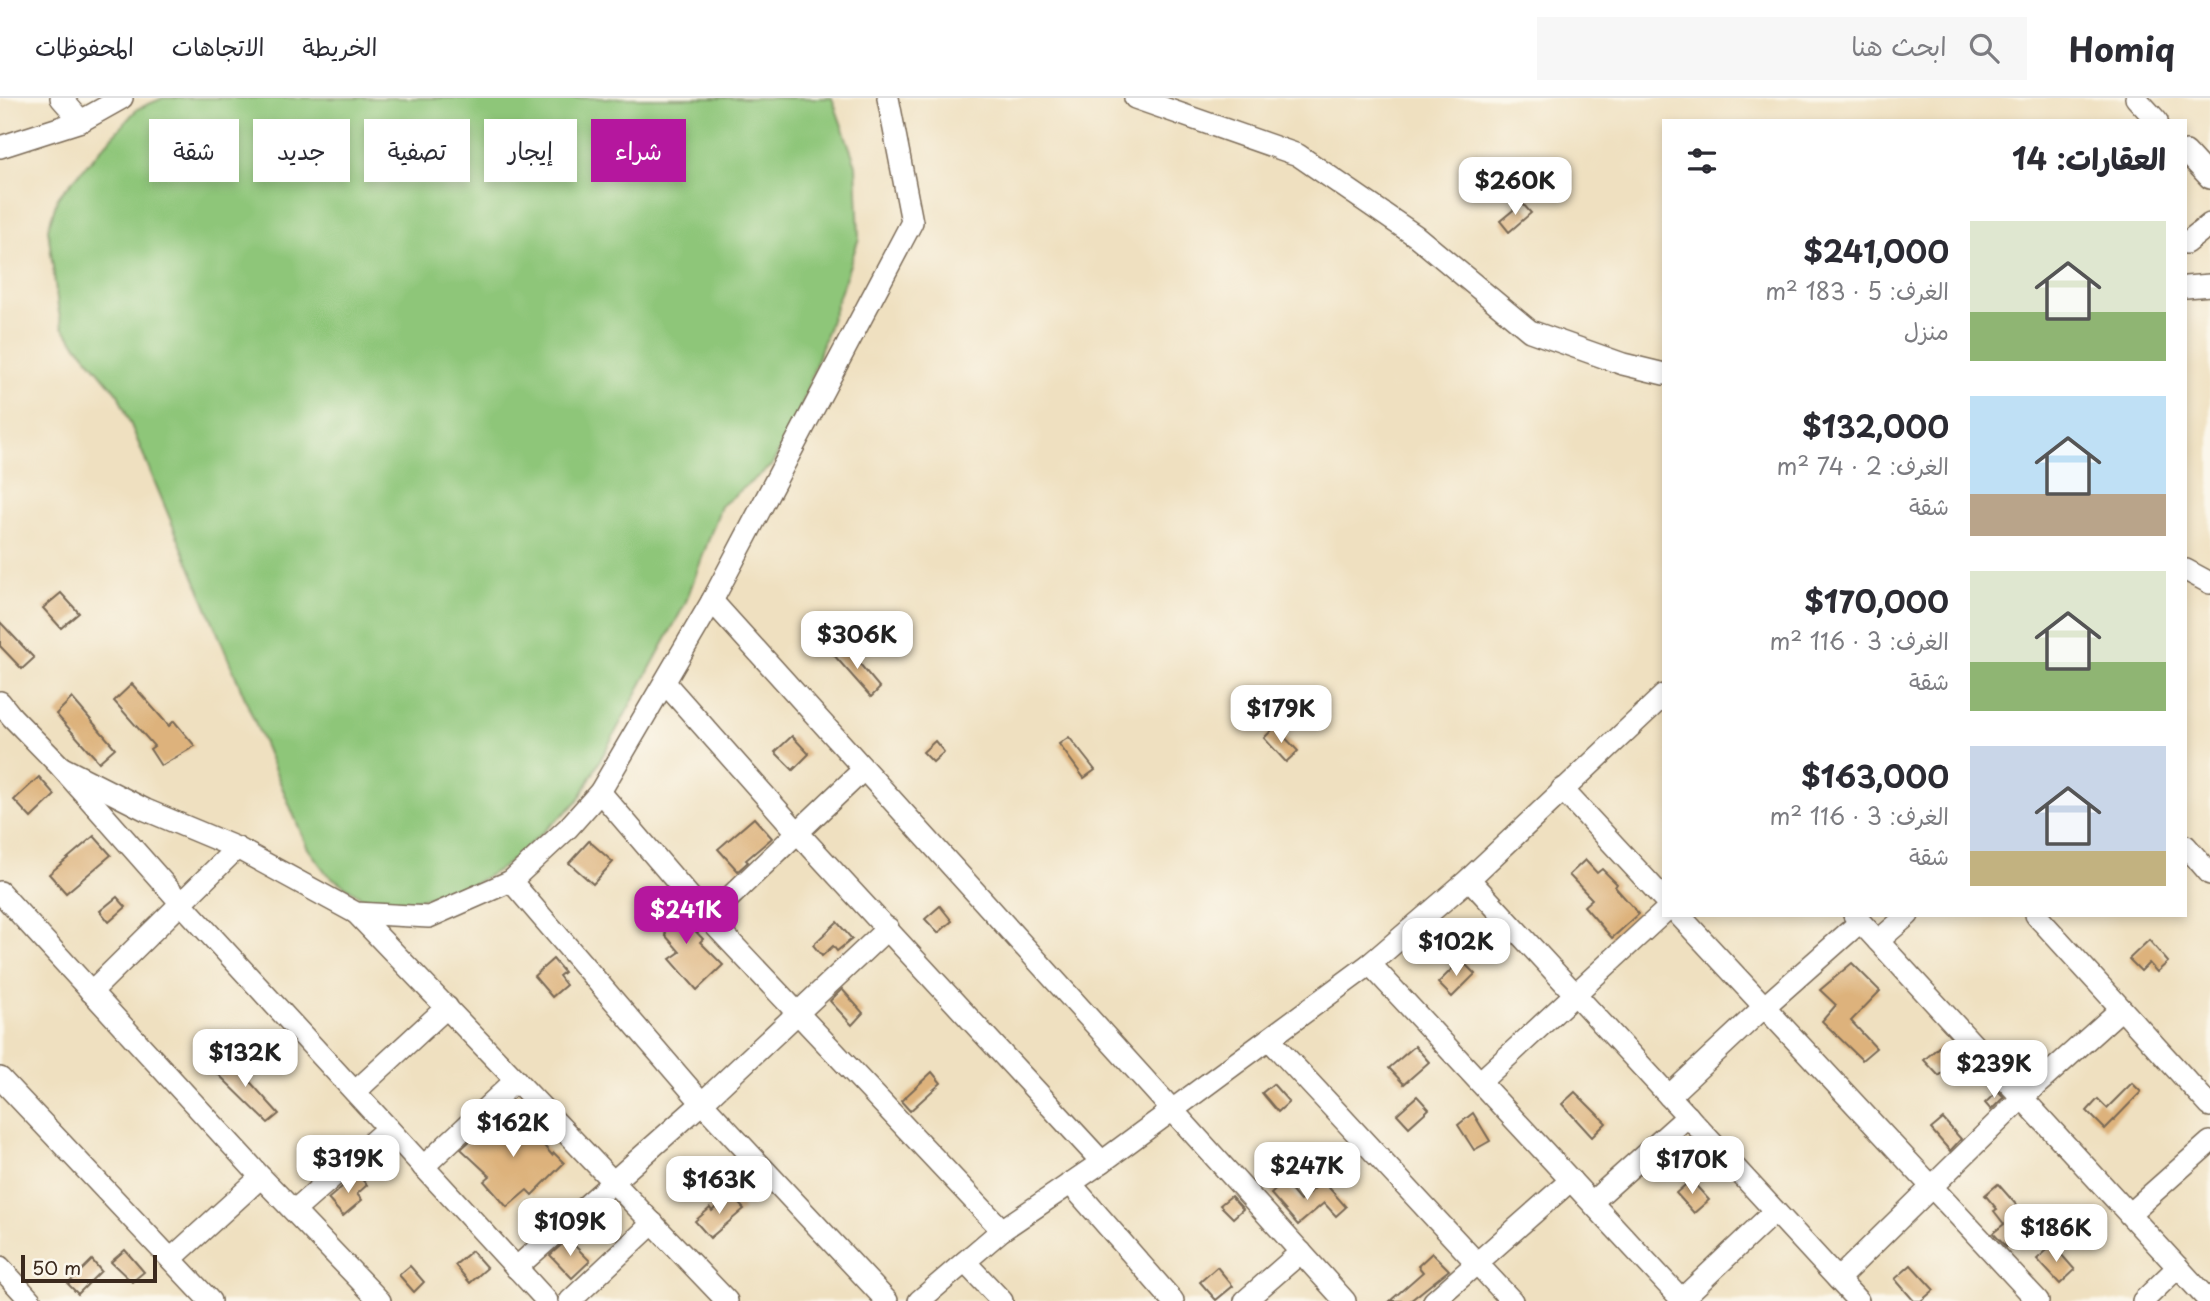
<!DOCTYPE html>
<html lang="ar">
<head>
<meta charset="utf-8">
<style>
	body { margin:0; font-family:"Playpen Sans","Playpen Sans Arabic",sans-serif; background:#f7f7f7; color:#2b2b33; direction:rtl; height:100vh; display:flex; flex-direction:column; font-size:26px; white-space:nowrap }
	* { box-sizing:border-box; margin:0 }
	p { font-size:23px; color:#7c7c81 }
	.icon { flex:none; width:38px; height:38px; fill:none; stroke:currentColor; stroke-width:2; stroke-linecap:round; stroke-linejoin:round }
	.map { position:relative; flex:1; overflow:hidden; direction:ltr }
	.side { position:absolute; left:1662px; top:21px; width:525px; height:798px; display:flex; flex-direction:column; background:#fff; border-radius:0px; box-shadow:0 4px 10px #0003; direction:rtl }
	.side>* { flex:none }
	.top-card { position:absolute; left:21px; top:21px; width:665px; height:63px; direction:rtl; display:flex; gap:14px }
	.scale { position:absolute; left:21px; bottom:18px; width:136px; box-sizing:border-box; padding-left:7px; border:4px solid #3b2a1e; border-top:0; font-size:19px; line-height:24px; white-space:nowrap; color:#3b2a1e; -webkit-text-stroke:5px #fbf7ec; paint-order:stroke }
	.price { position:absolute; translate:-50% -60px; padding:0 16px; border-radius:14px; background:#fff; color:#222; font-size:23px; line-height:46px; filter:drop-shadow(0 2px 4px #0008) }
	.price::after { content:''; position:absolute; left:50%; top:42px; width:21px; height:16px; margin-left:-10px; background:inherit; clip-path:polygon(0 0,100% 0,50% 100%) }
	.price.selected { background:#b5179e; color:#fff }
	ul { padding:0; list-style:none }
	li { display:flex; align-items:center; gap:21px; height:175px; padding:0 21px }
	li span { display:grid; place-items:center; flex:none; width:196px; height:140px; border-radius:0px; color:#555 }
	li>.icon { margin-inline-start:auto }
	span .icon { width:84px; height:84px; fill:#fffc; stroke-width:1 }
	li b { font-size:30px }
	h2 { display:flex; justify-content:space-between; align-items:center; height:84px; padding:0 21px; font-size:30px }
	.chip { padding:0 24px; border-radius:0px; background:#fff; box-shadow:0 4px 10px #0003; font-size:24px; line-height:63px }
	.chip.selected { background:#b5179e; color:#fff }
	header { display:flex; align-items:center; gap:42px; box-sizing:border-box; height:98px; padding:0 35px; background:#fff; border-bottom:2px solid #e1e1e2 }
	header strong { font-size:33px }
	nav { display:flex; gap:38px; margin-inline-start:auto; font-size:24px }
	.search { width:490px; height:63px; background:#f7f7f7; display:flex; align-items:center; gap:18px; box-sizing:border-box; padding:0 24px; border-radius:0px; color:#7c7c81; font-size:26px }
	.map>svg:first-child { display:block }
	.green { fill:#8ec679; stroke:#64784c; stroke-width:2 }
	.building { fill:#ddb27c }
	.lines { fill:none; stroke-linecap:round; stroke-linejoin:round }
	.street-casing { stroke:#7a6a57; stroke-width:24 }
	.street { stroke:#fff; stroke-width:21 }
</style>
</head>
<body>
<header>
<strong>Homiq</strong>
<div class="search"><svg class="icon" aria-label="search" viewBox="0 0 24 24"><circle cx="10" cy="10" r="6"/><path d="M15 15l6 6"/></svg>ابحث هنا</div>
<nav><a>الخريطة</a><a>الاتجاهات</a><a>المحفوظات</a></nav>
</header>
<div class="map">
<svg width="2210" height="1203" viewBox="0 0 2210 1203">
	<rect width="100%" height="100%" fill="#fbf7ec"/>
	<filter id="ink" filterUnits="userSpaceOnUse"><feTurbulence type="fractalNoise" baseFrequency=".0143" numOctaves="2"/><feDisplacementMap in="SourceGraphic" scale="14" xChannelSelector="R" yChannelSelector="G"/><feConvolveMatrix kernelMatrix="1 2 1 2 8 2 1 2 1" color-interpolation-filters="sRGB"/></filter>
	<filter id="wash" filterUnits="userSpaceOnUse"><feTurbulence type="fractalNoise" baseFrequency=".00686" numOctaves="4" result="noise"/><feDisplacementMap in="SourceGraphic" scale="28" xChannelSelector="R" yChannelSelector="G"/><feGaussianBlur stdDeviation="1.57" result="paint"/><feColorMatrix in="noise" values="0 0 0 0 0 0 0 0 0 0 0 0 0 0 0 0 0 1.4 0 .05"/><feComposite in="paint" operator="in"/></filter>
	<g filter="url(#wash)">
		<rect width="100%" height="100%" fill="#efe0c0"/>
		<path class="green" d="M163,0h669l24,67 3,73 -60,175 -27,52 -51,41 -36,98 -107,197 -73,65 -35,20 -69,18 -40,-7 -34,-23 -20,-27 -189,-453 -56,-67 -4,-20 -10,-78 10,-32 79,-88z"/>
		<g id="blocks">
			<g class="building">
				<path d="M1522,105l9,10 -22,19 -9,-11z"/>
				<path d="M61,495l18,20 -18,15 -18,-20z"/>
				<path d="M0,524l34,36 -12,11 -22,-23z"/>
				<path d="M844,547l36,43 -9,9 -38,-43z"/>
				<path d="M132,586l37,42 5,-5 21,25 -34,20 -11,-17 4,-3 -40,-45z"/>
				<path d="M72,600l43,50 -16,14 -43,-48z"/>
				<path d="M1275,629l23,24 -12,11 -22,-24z"/>
				<path d="M792,638l17,18 -16,16 -18,-18z"/>
				<path d="M1069,639l26,33 -11,8 -25,-34z"/>
				<path d="M935,643l9,11 -11,10 -10,-10z"/>
				<path d="M39,679l16,18 -24,23 -17,-18z"/>
				<path d="M754,720l18,20 -26,22 2,2 -10,9 -20,-22z"/>
				<path d="M94,738l17,19 -45,38 -17,-19z"/>
				<path d="M589,743l24,21 -20,22 -24,-21z"/>
				<path d="M1585,762l12,13 5,-4 15,15 -2,3 24,27 -27,24 -28,-32 8,-7 -23,-24z"/>
				<path d="M117,799l9,10 -17,15 -9,-11z"/>
				<path d="M664,801l39,40 -3,3 23,23 -26,25 -27,-31 10,-7 -15,-17 1,-2 -18,-18z"/>
				<path d="M940,808l12,15 -14,12 -13,-14z"/>
				<path d="M837,824l15,17 -15,12 -4,-5 -11,10 -9,-11z"/>
				<path d="M2149,842l19,22 -11,10 -8,-9 -8,8 -12,-12z"/>
				<path d="M553,861l11,13 -5,4 7,9 -14,12 -18,-21z"/>
				<path d="M1461,862l14,14 -23,23 -14,-14z"/>
				<path d="M1852,865l28,28 -29,30 25,27 -14,12 -40,-39 14,-16 -16,-15z"/>
				<path d="M842,891l21,24 -11,12 -22,-24z"/>
				<path d="M1941,947l15,16 -17,15 -15,-16z"/>
				<path d="M1415,948l14,16 -25,22 -15,-16z"/>
				<path d="M226,957l53,59 -11,9 -56,-55z"/>
				<path d="M932,974l9,11 -31,28 -9,-10z"/>
				<path d="M2132,985l9,9 -36,37 -18,-18 11,-12 9,9z"/>
				<path d="M1273,986l16,18 -11,10 -16,-19z"/>
				<path d="M1998,993l6,6 -13,13 -6,-7z"/>
				<path d="M1575,994l31,31 -14,14 -30,-33z"/>
				<path d="M1417,998l12,13 -20,18 -12,-13z"/>
				<path d="M513,1012l39,45 2,-2 10,10 -32,32 -5,-5 -20,17 -23,-26 6,-5 -29,-27 21,-19 6,6z"/>
				<path d="M1473,1015l17,28 -16,9 -16,-25z"/>
				<path d="M1943,1021l18,20 -11,12 -19,-22z"/>
				<path d="M357,1076l10,11 -10,9 5,6 -19,16 -15,-17z"/>
				<path d="M1691,1082l18,20 -15,13 -18,-20z"/>
				<path d="M1323,1083l23,26 -10,9 -12,-13 -26,22 -27,-31 13,-12 16,19z"/>
				<path d="M1998,1086l35,40 -27,23 -13,-14 11,-9 -10,-13 3,-2 -12,-14z"/>
				<path d="M730,1096l14,15 -34,29 -15,-17 15,-13 2,3z"/>
				<path d="M1231,1098l12,13 -10,9 -13,-13z"/>
				<path d="M550,1111l6,6 -21,18 -4,-5z"/>
				<path d="M568,1141l22,22 -18,17 -22,-23z"/>
				<path d="M2053,1147l22,25 -15,14 -23,-25z"/>
				<path d="M125,1152l19,22 -12,10 -21,-20z"/>
				<path d="M472,1153l15,17 -17,15 -15,-18z"/>
				<path d="M1432,1155l17,17 -39,31h-20l33,-29 -5,-6z"/>
				<path d="M92,1162l9,11 -23,23 -10,-10z"/>
				<path d="M1911,1167l23,25 -13,11h-7l-19,-22z"/>
				<path d="M410,1168l14,16 -10,10 -15,-17z"/>
				<path d="M1217,1169l16,19 -17,14 -16,-18z"/>
			</g>
		</g>
	</g>
	<g filter="url(#ink)">
		<use href="#blocks" fill-opacity="0" stroke="#7a6a57" stroke-width="2"/>
		<g class="lines">
			<defs>
				<g id="street">
					<path d="M61,0l20,23"/>
					<path d="M1135,0l163,57 118,81 114,95 93,33 41,10"/>
					<path d="M2136,0l21,23"/>
					<path d="M0,49l81,-26 41,-23"/>
					<path d="M2186,54l24,26"/>
					<path d="M2186,145l24,-19"/>
					<path d="M2186,189l24,-2"/>
					<path d="M2186,472l24,13"/>
					<path d="M712,503l633,700"/>
					<path d="M665,585l134,151 303,328"/>
					<path d="M0,604l12,15 49,50 120,136 366,398"/>
					<path d="M61,669l85,43 91,38 119,65 73,4 82,-36 57,-53 32,-36 112,-191 200,-379 -24,-124"/>
					<path d="M1562,691l102,110"/>
					<path d="M600,694l108,126 294,312"/>
					<path d="M2186,748l24,28"/>
					<path d="M1469,781l389,422"/>
					<path d="M511,783l191,222 185,198"/>
					<path d="M0,794l261,285 119,124"/>
					<path d="M356,815l371,388"/>
					<path d="M1679,817l359,386"/>
					<path d="M1854,817l355,386"/>
					<path d="M2036,817l174,191"/>
					<path d="M708,820l155,-148"/>
					<path d="M1878,843l30,-26"/>
					<path d="M1370,866l313,337"/>
					<path d="M91,894l146,-144"/>
					<path d="M1269,941l243,262"/>
					<path d="M0,980l210,223"/>
					<path d="M1480,984l184,-170"/>
					<path d="M356,993l91,-84"/>
					<path d="M1669,998l95,-89 96,-85"/>
					<path d="M423,1069l93,-87"/>
					<path d="M1070,1085l103,118"/>
					<path d="M1592,1104l96,-86"/>
					<path d="M295,1112l93,-82"/>
					<path d="M2129,1116l81,-72"/>
					<path d="M171,1161l90,-82"/>
					<path d="M965,1164l37,39"/>
					<path d="M0,1169l31,34"/>
					<path d="M516,1170l186,-165 186,-175"/>
					<path d="M1838,1181l184,-181 99,-89"/>
					<path d="M1682,1201l93,-88"/>
					<path d="M570,1203l83,-78"/>
					<path d="M919,1203l83,-71 100,-68 268,-198 99,-85 195,-184"/>
					<path d="M1245,1203l56,-49"/>
					<path d="M1434,1203l137,-121"/>
					<path d="M2143,1203l35,-34"/>
				</g>
			</defs>
			<use href="#street" class="street-casing"/>
			<use href="#street" class="street"/>
		</g>
	</g>
</svg>
<div class="scale">50 m</div>
<b class="price" style="left:1515px;top:119px">$260K</b>
<b class="price" style="left:857px;top:573px">$306K</b>
<b class="price" style="left:1281px;top:647px">$179K</b>
<b class="price selected" style="left:686px;top:848px">$241K</b>
<b class="price" style="left:1456px;top:880px">$102K</b>
<b class="price" style="left:245px;top:991px">$132K</b>
<b class="price" style="left:1994px;top:1002px">$239K</b>
<b class="price" style="left:513px;top:1061px">$162K</b>
<b class="price" style="left:348px;top:1097px">$319K</b>
<b class="price" style="left:1692px;top:1098px">$170K</b>
<b class="price" style="left:1307px;top:1104px">$247K</b>
<b class="price" style="left:719px;top:1118px">$163K</b>
<b class="price" style="left:570px;top:1160px">$109K</b>
<b class="price" style="left:2056px;top:1166px">$186K</b>
<div class="top-card">
<a class="chip selected">شراء</a>
<a class="chip">إيجار</a>
<a class="chip">تصفية</a>
<a class="chip">جديد</a>
<a class="chip">شقة</a>
</div>
<section class="side">
<h2>العقارات: 14<svg class="icon" aria-label="filters" viewBox="0 0 24 24"><path d="M4 7h16M4 17h16"/><circle cx="9" cy="7" r="2"/><circle cx="15" cy="17" r="2"/></svg></h2>
<ul>
<li><span style="background:linear-gradient(#dfe7d0 65%,#8fb573 0)"><svg class="icon" aria-label="home" viewBox="0 0 24 24"><path d="M3 11l9-7 9 7M6 9v11h12V9"/></svg></span><div><b>$241,000</b><p>الغرف: 5 · 183 m²</p><p>منزل</p></div></li>
<li><span style="background:linear-gradient(#bfe0f5 70%,#b9a48a 0)"><svg class="icon" aria-label="home" viewBox="0 0 24 24"><path d="M3 11l9-7 9 7M6 9v11h12V9"/></svg></span><div><b>$132,000</b><p>الغرف: 2 · 74 m²</p><p>شقة</p></div></li>
<li><span style="background:linear-gradient(#dfe7d0 65%,#8fb573 0)"><svg class="icon" aria-label="home" viewBox="0 0 24 24"><path d="M3 11l9-7 9 7M6 9v11h12V9"/></svg></span><div><b>$170,000</b><p>الغرف: 3 · 116 m²</p><p>شقة</p></div></li>
<li><span style="background:linear-gradient(#c9d6e8 75%,#c2b280 0)"><svg class="icon" aria-label="home" viewBox="0 0 24 24"><path d="M3 11l9-7 9 7M6 9v11h12V9"/></svg></span><div><b>$163,000</b><p>الغرف: 3 · 116 m²</p><p>شقة</p></div></li>
</ul>
</section>
</div>
</body>
</html>
